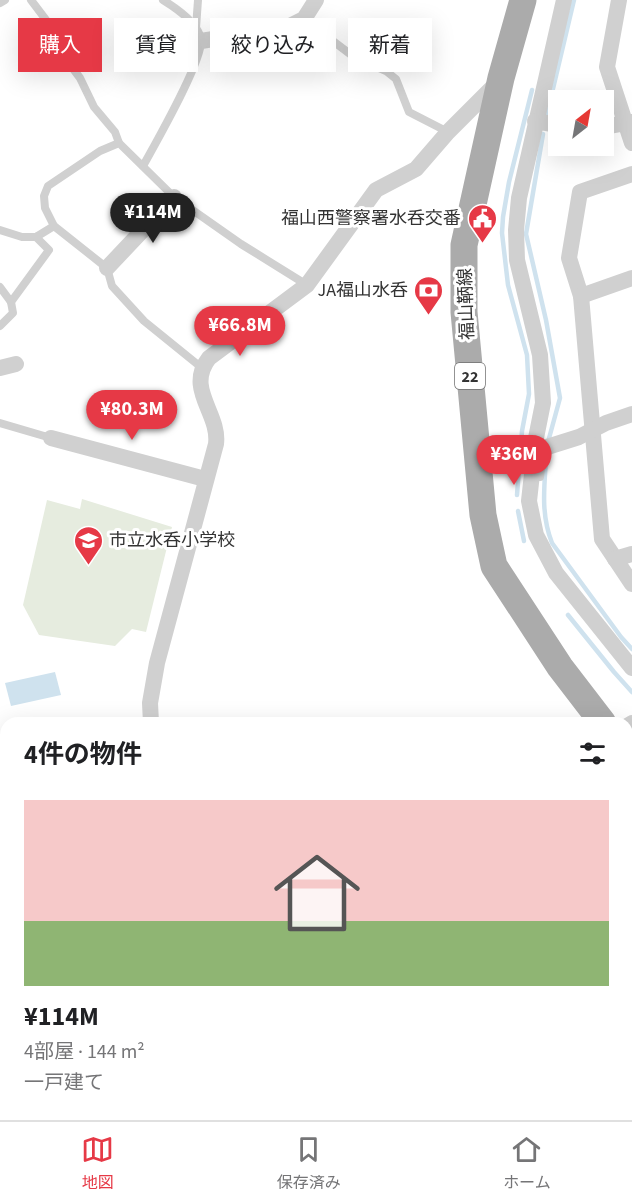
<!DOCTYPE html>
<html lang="ja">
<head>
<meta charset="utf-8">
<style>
	body { margin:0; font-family:"Source Sans 3","Noto Sans JP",sans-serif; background:#f6f6f6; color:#202124; height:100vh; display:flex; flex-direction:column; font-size:22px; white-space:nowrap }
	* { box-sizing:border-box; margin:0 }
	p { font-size:20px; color:#757577 }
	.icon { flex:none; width:33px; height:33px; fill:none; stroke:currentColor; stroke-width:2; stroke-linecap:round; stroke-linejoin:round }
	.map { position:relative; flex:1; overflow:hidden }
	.panel { position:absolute; left:0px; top:717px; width:633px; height:404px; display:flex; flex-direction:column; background:#fff; border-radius:18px 18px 0 0; box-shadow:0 6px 24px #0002 }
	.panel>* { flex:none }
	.top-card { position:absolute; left:18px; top:18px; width:597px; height:54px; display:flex; gap:12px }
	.needle { width:39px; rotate:31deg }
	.controls { position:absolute; left:548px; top:90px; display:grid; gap:12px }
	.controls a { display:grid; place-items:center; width:66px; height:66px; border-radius:0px; background:#fff; box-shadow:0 6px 24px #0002; font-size:30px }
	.price { position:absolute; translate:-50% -51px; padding:0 14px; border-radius:21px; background:#e63946; color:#fff; font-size:20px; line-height:39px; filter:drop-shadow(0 2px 3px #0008) }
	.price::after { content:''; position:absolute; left:50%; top:36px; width:18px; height:14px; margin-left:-9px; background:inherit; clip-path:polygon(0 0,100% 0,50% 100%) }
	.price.current { background:#222; color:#fff }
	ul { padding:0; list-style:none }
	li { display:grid; align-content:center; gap:12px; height:318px; padding:0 24px }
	li span { display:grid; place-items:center; height:186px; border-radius:0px; color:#555 }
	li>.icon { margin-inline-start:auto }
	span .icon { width:108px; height:108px; fill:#fffc; stroke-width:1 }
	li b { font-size:26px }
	h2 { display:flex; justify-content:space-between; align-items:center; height:72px; padding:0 24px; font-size:26px }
	.pill { padding:0 21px; border-radius:0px; background:#fff; box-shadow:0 6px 24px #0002; font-size:21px; line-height:54px }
	.pill.current { background:#e63946; color:#fff }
	.tab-bar { display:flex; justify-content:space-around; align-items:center; height:84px; border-top:2px solid #e0e0e0; background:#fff; font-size:16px; color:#757577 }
	.tab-bar a { display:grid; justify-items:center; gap:3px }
	.tab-bar .current { color:#e63946 }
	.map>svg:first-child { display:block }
	.green { fill:#e6ecdf }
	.water { fill:#cfe2ee }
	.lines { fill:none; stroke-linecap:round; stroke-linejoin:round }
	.stream { stroke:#cfe2ee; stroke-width:4.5 }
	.lane { stroke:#d0d0d0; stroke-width:8 }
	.street { stroke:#d0d0d0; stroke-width:16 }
	.primary { stroke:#ababab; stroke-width:27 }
	.labels { text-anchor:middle; stroke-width:6; stroke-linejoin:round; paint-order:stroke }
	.shield { fill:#fff; stroke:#707070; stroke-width:1.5 }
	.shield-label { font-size:16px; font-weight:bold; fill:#333 }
	.poi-label { font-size:18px; fill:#333; stroke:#fff; text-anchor:end }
	.street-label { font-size:18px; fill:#333; stroke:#fff }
</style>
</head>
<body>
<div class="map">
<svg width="632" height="1120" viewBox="0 0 632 1120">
	<rect width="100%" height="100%" fill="#fff"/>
	<path class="green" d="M82,499l90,28 -26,105 -14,-3 -17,17 -76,-11 -16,-30 24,-105 33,9z"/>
	<path class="water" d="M55,672l6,23 -50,11 -6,-23z"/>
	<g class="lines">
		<g class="stream">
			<path d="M547,114l27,-114"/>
			<path d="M543,134l-17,100 20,86 14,78 -12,44"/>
			<path d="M546,460c-2,29 -5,55 6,83l69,94 11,12"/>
			<path d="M517,495l5,-64 7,-37 -2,-39 -19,-70 -6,-52 1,-16 6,-35 23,-92"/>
			<path d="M518,511l6,30"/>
			<path d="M568,615l46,57 18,20"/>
		</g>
		<g class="lane">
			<path d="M31,0l31,41 1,10 5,11 12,16 14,29 21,25 4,11"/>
			<path d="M0,3l5,-3"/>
			<path d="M304,19l50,38 32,14 10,8 13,33 39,20"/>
			<path d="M196,28l2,-28"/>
			<path d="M143,166c12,-22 61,-107 58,-127 -3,-16 -25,-31 -38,-39"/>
			<path d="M0,230l22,7h14l18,-11"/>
			<path d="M0,287l11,15 2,11 -13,13"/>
			<path d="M11,302l38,-52 -13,-13"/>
			<path d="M202,368l-58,-47 -32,-35 -5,-18 -53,-42 -9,-18 -1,-12 4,-10 52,-35 19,-8 55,54 67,47 66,41"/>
			<path d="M0,423l51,15"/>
			<path d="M540,477l4,-32"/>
		</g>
		<g class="street">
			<path d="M564,0l-45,198 -3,32 1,30 23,95 3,48 -7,35 -7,63 7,34 20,38 76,95"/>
			<path d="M619,0l-12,67 25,76"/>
			<path d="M201,41l25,-4 35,21 31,-33 12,-6 12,-19"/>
			<path d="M535,121l23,4"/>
			<path d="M603,127l29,-5"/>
			<path d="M632,174l-52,18 -11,66 12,38 21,243 30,45"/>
			<path d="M107,268l67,-71"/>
			<path d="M581,296l51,-18"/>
			<path d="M0,368l16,-4"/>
			<path d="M51,438l154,41"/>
			<path d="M544,448l35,-11 27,-14 26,-9"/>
			<path d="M615,559l17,-5"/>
			<path d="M151,723l-1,-20 7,-40 59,-219c4,-31 -31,-55 -7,-86l98,-73 69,-95 40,-21 32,-37 51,-51"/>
			<path d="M627,726l5,-3"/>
			<path d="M0,789l6,-1"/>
			<path d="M0,1057l6,-2"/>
		</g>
		<g class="primary">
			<path d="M523,0l-22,78 -37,167v67l19,203 11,51 66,101 43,56"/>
			<path d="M627,763l5,11"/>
			<path d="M627,1014l5,-19"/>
			<path d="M605,1120l1,-6"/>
		</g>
	</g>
	<defs>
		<symbol id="civic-pin" viewBox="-11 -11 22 30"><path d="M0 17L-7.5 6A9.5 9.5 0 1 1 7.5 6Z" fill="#e63946" stroke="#fff"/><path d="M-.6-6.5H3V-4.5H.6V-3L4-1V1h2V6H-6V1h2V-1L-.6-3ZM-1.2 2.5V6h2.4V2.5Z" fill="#fff"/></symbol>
		<symbol id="bank-pin" viewBox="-11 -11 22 30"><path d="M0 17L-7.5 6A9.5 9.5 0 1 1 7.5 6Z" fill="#e63946" stroke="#fff"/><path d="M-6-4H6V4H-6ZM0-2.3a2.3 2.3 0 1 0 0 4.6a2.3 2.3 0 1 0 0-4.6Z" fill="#fff"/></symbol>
		<symbol id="school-pin" viewBox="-11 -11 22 30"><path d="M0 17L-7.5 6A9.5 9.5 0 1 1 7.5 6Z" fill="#e63946" stroke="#fff"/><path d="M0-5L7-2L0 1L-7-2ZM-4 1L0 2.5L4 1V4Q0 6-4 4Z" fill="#fff"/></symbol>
	</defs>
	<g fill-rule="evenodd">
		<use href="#civic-pin" x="466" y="202" width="33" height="45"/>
		<use href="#bank-pin" x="412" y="274" width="33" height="45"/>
		<use href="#school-pin" x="72" y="524" width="33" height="45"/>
	</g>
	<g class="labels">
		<rect class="shield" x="455" y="363" width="30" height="26" rx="4.5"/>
		<g class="shield-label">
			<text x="470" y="382">22</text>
		</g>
		<g class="poi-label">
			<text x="461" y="224">福山西警察署水呑交番</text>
			<text x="408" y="296">JA福山水呑</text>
			<text x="109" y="546" text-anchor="start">市立水呑小学校</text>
		</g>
		<g class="street-label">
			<text transform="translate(466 304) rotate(-92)" y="6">福山鞆線</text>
		</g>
	</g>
</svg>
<div class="controls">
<a><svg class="needle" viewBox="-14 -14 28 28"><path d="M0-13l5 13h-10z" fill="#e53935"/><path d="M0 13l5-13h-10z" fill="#757577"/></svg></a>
</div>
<b class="price current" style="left:153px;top:244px">¥114M</b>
<b class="price" style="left:240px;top:357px">¥66.8M</b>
<b class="price" style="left:132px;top:441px">¥80.3M</b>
<b class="price" style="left:514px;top:486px">¥36M</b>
<div class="top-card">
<a class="pill current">購入</a>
<a class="pill">賃貸</a>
<a class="pill">絞り込み</a>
<a class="pill">新着</a>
</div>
<section class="panel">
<h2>4件の物件<svg class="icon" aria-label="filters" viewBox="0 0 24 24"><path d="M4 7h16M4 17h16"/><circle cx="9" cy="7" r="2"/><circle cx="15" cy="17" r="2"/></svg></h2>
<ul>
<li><span style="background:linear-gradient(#f6c9c9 65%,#8fb573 0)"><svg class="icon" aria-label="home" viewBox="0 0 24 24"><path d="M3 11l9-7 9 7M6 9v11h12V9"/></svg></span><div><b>¥114M</b><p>4部屋 · 144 m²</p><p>一戸建て</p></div></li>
</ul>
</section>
</div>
<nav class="tab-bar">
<a class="current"><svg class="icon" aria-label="map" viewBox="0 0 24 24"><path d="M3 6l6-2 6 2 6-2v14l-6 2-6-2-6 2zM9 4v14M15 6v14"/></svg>地図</a>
<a><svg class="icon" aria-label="saved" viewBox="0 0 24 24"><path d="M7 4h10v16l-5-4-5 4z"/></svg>保存済み</a>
<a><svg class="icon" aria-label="home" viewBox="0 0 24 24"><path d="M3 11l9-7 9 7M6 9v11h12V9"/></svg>ホーム</a>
</nav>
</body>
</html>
